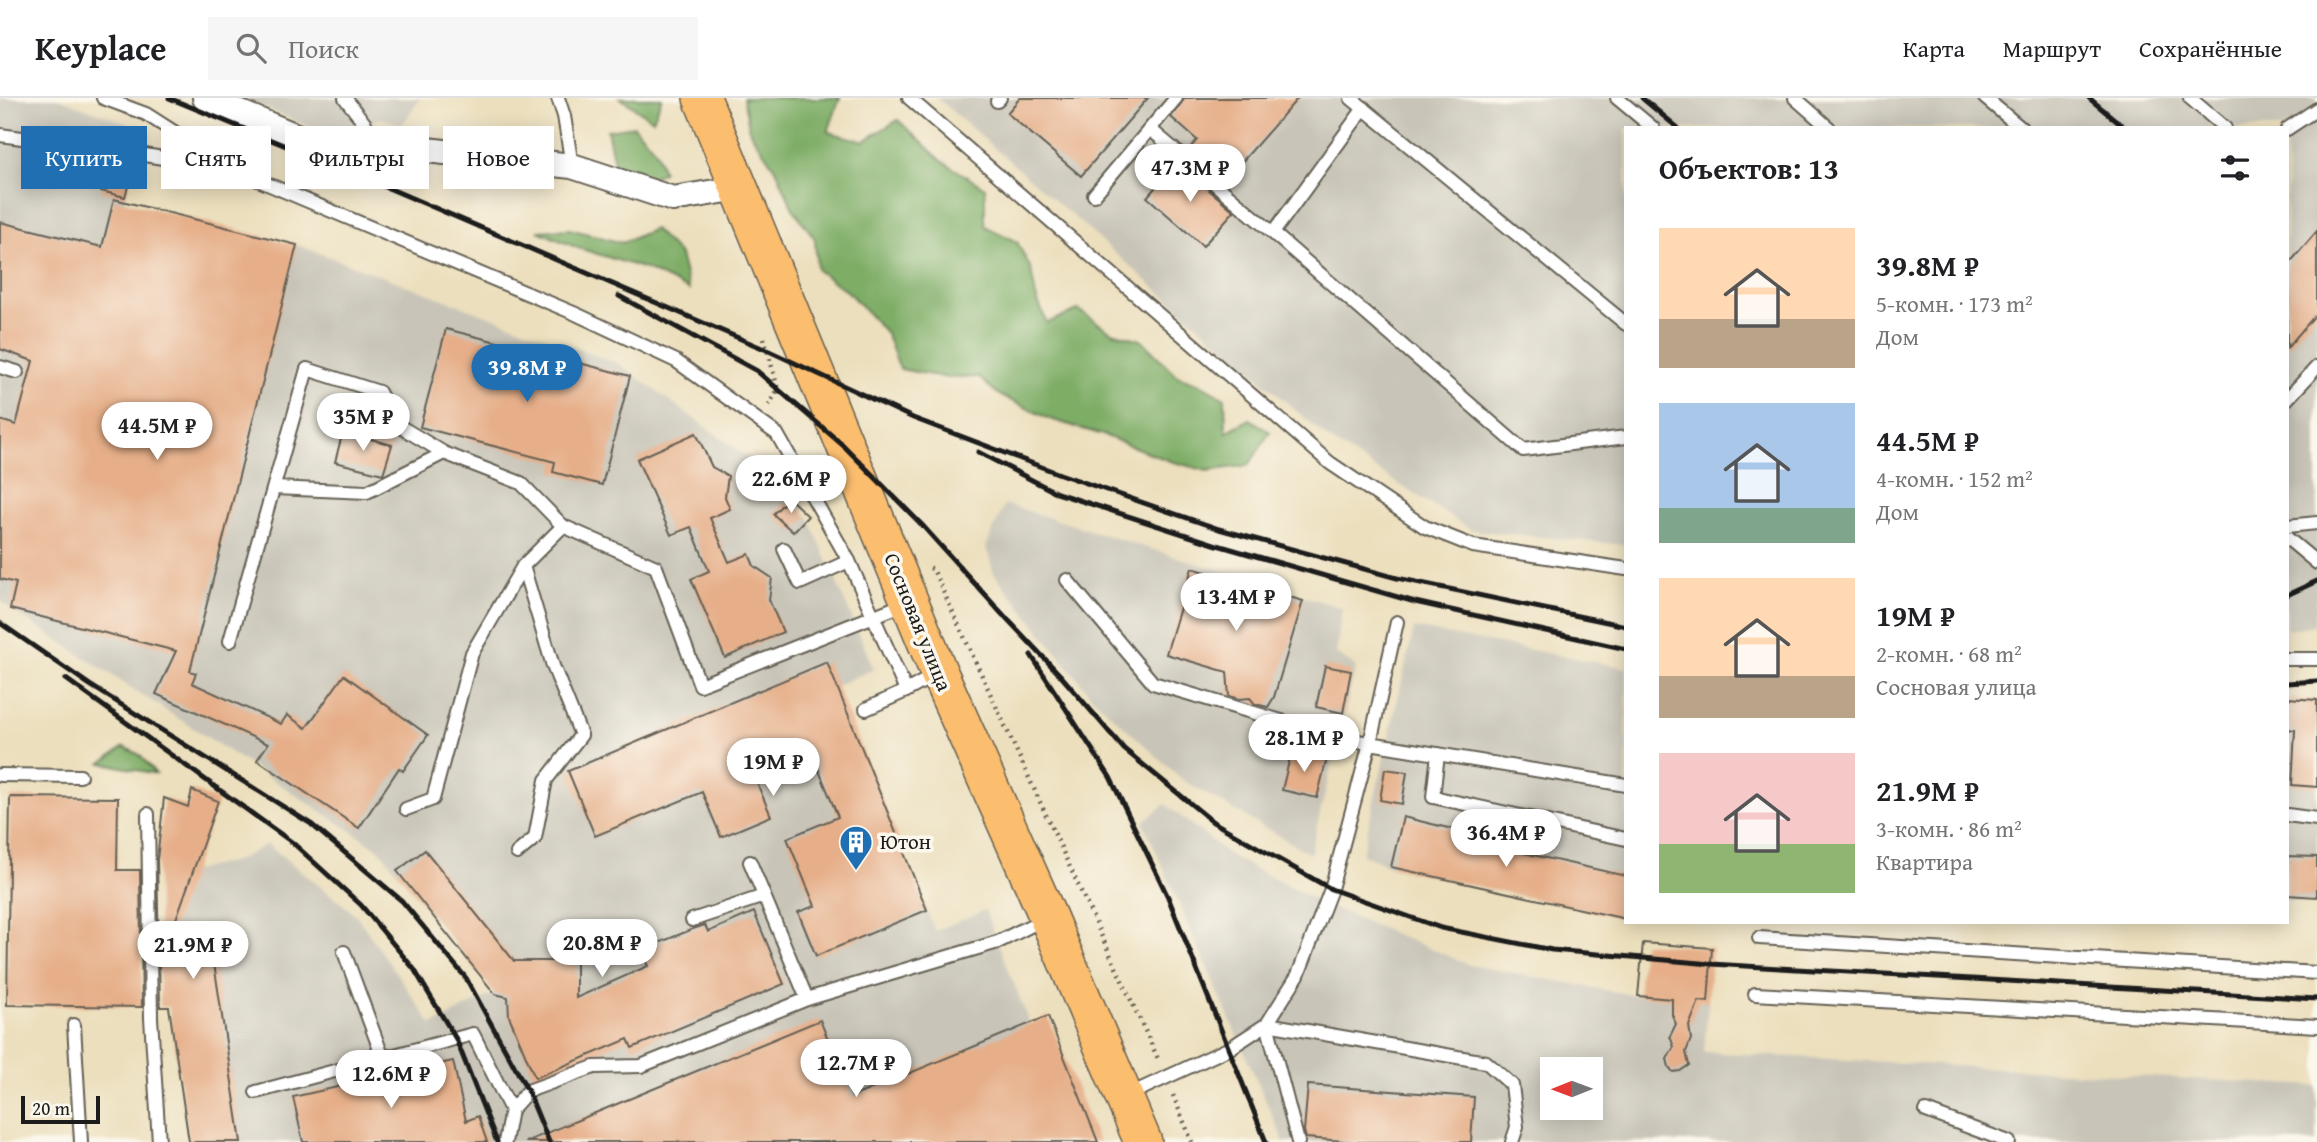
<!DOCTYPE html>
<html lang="ru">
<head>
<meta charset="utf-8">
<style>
	body { margin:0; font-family:"Gentium Book Plus",serif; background:#f6f6f6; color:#202124; height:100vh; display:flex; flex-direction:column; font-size:26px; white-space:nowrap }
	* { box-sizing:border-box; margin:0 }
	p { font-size:23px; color:#757577 }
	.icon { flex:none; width:38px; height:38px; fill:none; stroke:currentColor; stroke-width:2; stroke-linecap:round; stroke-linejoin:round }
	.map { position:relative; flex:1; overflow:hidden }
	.drawer { position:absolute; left:1624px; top:28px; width:665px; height:798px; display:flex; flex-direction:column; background:#fff; border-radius:0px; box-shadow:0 4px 18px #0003 }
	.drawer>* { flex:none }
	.top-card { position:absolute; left:21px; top:28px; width:665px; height:63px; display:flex; gap:14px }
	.needle { width:46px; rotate:269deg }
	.fabs { position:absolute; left:1540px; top:959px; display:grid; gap:14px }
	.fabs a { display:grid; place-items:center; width:63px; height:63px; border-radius:0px; background:#fff; box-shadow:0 4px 18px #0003; font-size:35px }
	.scale { position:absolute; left:21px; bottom:18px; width:79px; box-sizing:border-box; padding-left:7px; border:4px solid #1c1c1c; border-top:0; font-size:19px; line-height:24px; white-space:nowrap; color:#1c1c1c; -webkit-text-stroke:5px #fbf7ec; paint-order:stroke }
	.price { position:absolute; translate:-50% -60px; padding:0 16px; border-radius:24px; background:#fff; color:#222; font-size:23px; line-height:46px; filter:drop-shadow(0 2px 4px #0008) }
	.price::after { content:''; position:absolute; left:50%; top:42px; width:21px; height:16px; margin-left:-10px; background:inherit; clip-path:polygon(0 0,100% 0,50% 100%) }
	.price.on { background:#1f6fb2; color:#fff }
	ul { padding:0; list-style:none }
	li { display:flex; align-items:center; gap:21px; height:175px; padding:0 35px }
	li span { display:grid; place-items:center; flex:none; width:196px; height:140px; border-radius:0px; color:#555 }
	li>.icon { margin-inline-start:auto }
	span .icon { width:84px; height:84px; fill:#fffc; stroke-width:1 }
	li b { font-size:30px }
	h2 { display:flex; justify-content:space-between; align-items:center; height:84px; padding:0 35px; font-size:30px }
	.tag { padding:0 24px; border-radius:0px; background:#fff; box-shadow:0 4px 18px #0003; font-size:24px; line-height:63px }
	.tag.on { background:#1f6fb2; color:#fff }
	header { display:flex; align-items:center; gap:42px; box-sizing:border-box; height:98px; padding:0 35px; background:#fff; border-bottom:2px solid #e0e0e0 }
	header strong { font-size:33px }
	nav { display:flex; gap:38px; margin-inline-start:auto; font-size:24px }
	.search { width:490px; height:63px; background:#f6f6f6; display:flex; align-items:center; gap:18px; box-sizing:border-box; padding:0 24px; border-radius:0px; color:#757577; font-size:26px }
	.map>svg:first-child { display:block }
	.industrial { fill:#c8c4b8; fill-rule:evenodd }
	.forest { fill:#7ead66; stroke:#4d6441; stroke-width:2 }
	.building { fill:#e6af89 }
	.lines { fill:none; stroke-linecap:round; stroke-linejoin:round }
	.service-casing { stroke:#656054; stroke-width:16 }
	.minor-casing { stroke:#656054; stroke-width:28 }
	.primary-casing { stroke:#656054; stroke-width:40 }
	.path { stroke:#656054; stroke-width:4.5; stroke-dasharray:2 5; stroke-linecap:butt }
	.service { stroke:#fff; stroke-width:12 }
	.minor { stroke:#fff; stroke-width:24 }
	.primary { stroke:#fbbd6e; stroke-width:37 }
	.rail { stroke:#1c1c1c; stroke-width:5 }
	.labels { text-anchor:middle; stroke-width:7; stroke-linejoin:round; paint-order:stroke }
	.street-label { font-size:21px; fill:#1c1c1c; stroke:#fbf7ec }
	.poi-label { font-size:21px; fill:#1c1c1c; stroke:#fbf7ec; text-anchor:start }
</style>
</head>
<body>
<header>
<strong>Keyplace</strong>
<div class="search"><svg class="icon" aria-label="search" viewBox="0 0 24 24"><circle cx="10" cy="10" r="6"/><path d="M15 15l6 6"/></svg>Поиск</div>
<nav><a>Карта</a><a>Маршрут</a><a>Сохранённые</a></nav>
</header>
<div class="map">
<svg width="2317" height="1044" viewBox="0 0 2317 1044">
	<rect width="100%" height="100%" fill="#fbf7ec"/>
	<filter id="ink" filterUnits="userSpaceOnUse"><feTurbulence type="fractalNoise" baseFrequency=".0143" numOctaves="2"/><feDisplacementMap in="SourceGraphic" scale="14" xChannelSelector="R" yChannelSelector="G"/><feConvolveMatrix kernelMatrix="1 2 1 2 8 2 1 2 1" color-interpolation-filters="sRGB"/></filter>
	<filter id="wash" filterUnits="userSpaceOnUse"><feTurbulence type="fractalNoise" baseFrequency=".00686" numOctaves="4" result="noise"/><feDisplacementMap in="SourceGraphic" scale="28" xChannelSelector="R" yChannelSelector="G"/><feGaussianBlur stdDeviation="1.57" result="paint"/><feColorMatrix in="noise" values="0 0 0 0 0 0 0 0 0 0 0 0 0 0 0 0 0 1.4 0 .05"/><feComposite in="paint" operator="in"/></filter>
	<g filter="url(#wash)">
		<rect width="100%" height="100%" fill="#ecdfbd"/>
		<g class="industrial">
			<path d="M0,0h57l83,30 -13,39 6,2 -9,32 173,44 322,119 142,103 47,49 66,153 -39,17 100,245 50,-21 45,114 68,118h-909l-27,-179 12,-2 -3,-26 22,-64 45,-11 29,-16 89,71 76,110 62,-32 -115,-144 -369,-240 -10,-9z"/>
			<path d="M242,0h178l-18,27 -21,-7 -46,20z"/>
			<path d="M937,0h1380v512l-3,1 1,14 -28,5v-502h-661v417l-155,-15 -141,-90z"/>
			<path d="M1005,406l337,104 -6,46 20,13 -46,187 -126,-73 -91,-83 -99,-125 -8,-26z"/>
			<path d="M1414,530l212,40v251l-235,-52 -29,-13z"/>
			<path d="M2287,600l30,2v203l-30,-2z"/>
			<path d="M1165,706l67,53 93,48 145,60 168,31 70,6 -4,50 613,34v56h-1033l-141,-320zM1552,971h39v39h-39z"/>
		</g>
		<g class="forest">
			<path d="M620,0h42l-9,22z"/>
			<path d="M743,0h97l-12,34 36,9 34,-21 44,41 43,27v38l32,16 14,27 5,28 11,26 31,-13 34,22 29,8 36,36 23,8 25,14 1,34 24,-13 20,13 -21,33 -42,6 -37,-10 -67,-26 -53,-16 -51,-24 -21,-18 -30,1 -48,-9 -14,-36 -38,-41 -31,-22 -2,-31 -23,-32 -14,-34 -28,-41z"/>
			<path d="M634,28l22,25 7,21 -14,7 -35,-16 -7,-33z"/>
			<path d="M570,131l52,14 32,-14 26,26 9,35 -43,-21 -68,-21 -40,-17z"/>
			<path d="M124,649l16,8 16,19 -54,-11z"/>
		</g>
		<g id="blocks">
			<g class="building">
				<path d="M1020,0h128l-67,78 -74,-63z"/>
				<path d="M1185,0h113l-73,83 -37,-31 9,-10 -26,-23z"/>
				<path d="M109,64l24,7 -8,28 -24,-6z"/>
				<path d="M1177,65l57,48 -31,35 -56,-49z"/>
				<path d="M114,101l183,46 -107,426 6,2 -4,10 89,41 6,-9 19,13 38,-53 84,60 -25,36 -4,-3 -40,60 -102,-68 11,-16 -112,-50 20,-43 -166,-42 6,-26 -16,-4v-159l16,5 17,-64 -33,-12v-127l102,25z"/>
				<path d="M2317,133v82l-30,35v-82z"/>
				<path d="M446,231l184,47 -28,109 -49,-13 2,-10 -135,-35z"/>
				<path d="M343,333l49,14 -9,29 -48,-12z"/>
				<path d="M696,335l16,34 16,9 -3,21 5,12 -20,9 19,44 20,-8 5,12 18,12 -3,22 14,32 -58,26 -34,-79 18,-8 -18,-44 -20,8 -34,-76z"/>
				<path d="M789,400l19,18 -15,16 -20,-18z"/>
				<path d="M1192,470l111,33 -29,96 -6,10 -13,-3 -5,-6 -11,1 -10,-3 -2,-24 -61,-18z"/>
				<path d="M827,564l100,248 -111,46 -18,-44 17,-6 -28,-68 51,-21 -29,-71 -57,25 19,45 -50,21 -19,-45 -107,44 -27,-65z"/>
				<path d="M1325,568l26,5 -8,42 -27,-6z"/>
				<path d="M2287,600l30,2v87l-25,-2 3,-55 -8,-1z"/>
				<path d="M1292,651l35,9 -10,40 -35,-8z"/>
				<path d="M1385,671l22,3 -5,32 -22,-4z"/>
				<path d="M192,692l26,11 -48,135 39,-6 32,212h-52l-20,-135h-9l-3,-147 7,-62 24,9z"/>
				<path d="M10,699l108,1 -1,72h23l2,137 -135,-2z"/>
				<path d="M1403,719l74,18 -2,7 151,34v43l-235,-52z"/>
				<path d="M425,752l89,111h38v-19h24v56l72,-32 -7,-16 52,-21 12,-4 3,7 46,-20 30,72 -152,64 -4,-9 -93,39 -26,-62 -1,-19 -13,-3 -98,-123z"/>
				<path d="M2287,758l30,1v40l-30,-2z"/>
				<path d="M1643,845l69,5 -4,54 -9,-1 -10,25 2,13 -5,13 3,13 -9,6 -7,1 -4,-5 -2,-8 7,-12 -4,-11 6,-12 -4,-9v-16l-34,-3z"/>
				<path d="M1048,918l50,126h-573l295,-122 32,77z"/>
				<path d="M453,963l13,60 12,-5 9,26h-184l-10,-45z"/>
				<path d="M1308,987l166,12 -3,45h-114l-51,-4 -2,-7z"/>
			</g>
		</g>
	</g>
	<g filter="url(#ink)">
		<use href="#blocks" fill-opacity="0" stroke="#656054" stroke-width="2"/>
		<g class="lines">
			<defs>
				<g id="service">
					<path d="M103,0l43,16 86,55 344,145 100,47 101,73 72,127 57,130 29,-16"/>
					<path d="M345,0l36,47"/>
					<path d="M558,0l6,18 8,50"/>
					<path d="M909,0l421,365 95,64 48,19 153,23"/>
					<path d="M1351,0l275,226"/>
					<path d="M1617,0l36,30"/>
					<path d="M1795,0l34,30"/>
					<path d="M1985,0l36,30"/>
					<path d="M2190,0l35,30"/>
					<path d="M997,3l3,-3"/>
					<path d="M1364,10l-91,125 250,217 103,-13"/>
					<path d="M1150,31l123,104"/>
					<path d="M2287,31l30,-20"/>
					<path d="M0,37l132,18 93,15"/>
					<path d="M1094,97l82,-97"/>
					<path d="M0,269l17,5"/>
					<path d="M2287,301l30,-32"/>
					<path d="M274,390l93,4 77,-39"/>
					<path d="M2287,428l30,-3"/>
					<path d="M2287,440l30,25"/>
					<path d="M784,451l16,34 49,-22"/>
					<path d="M1067,482l86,103 186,55 287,47"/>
					<path d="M230,543l77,-272 72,23 17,32 48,29 77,30 42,43 93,41 44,118 207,-82"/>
					<path d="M2287,561h30"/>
					<path d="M866,611l40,-18"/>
					<path d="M1438,656l-5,43 193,42"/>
					<path d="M0,677l80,1"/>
					<path d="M406,711l27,-10 39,-146 51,-87 40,-40"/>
					<path d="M148,716l3,204 8,124"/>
					<path d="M2287,717l30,4"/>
					<path d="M517,755l18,-15 11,-58 35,-45 -28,-69 -30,-100"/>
					<path d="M750,764l57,137"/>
					<path d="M692,822l72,-24"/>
					<path d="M1759,840l558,35"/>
					<path d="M344,854l39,106"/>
					<path d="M1755,896l562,32"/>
					<path d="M74,927l7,117"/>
					<path d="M256,994l217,-58 38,76"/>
					<path d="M1126,998l104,-48 37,-24 31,-49 33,-86 39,-146 27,-121"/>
					<path d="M1926,1013l83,31"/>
					<path d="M505,1044l6,-32 17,-19 66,-24 47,-1 166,-67 191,-57 46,-23"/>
					<path d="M1298,1044l-31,-118 219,38 26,23 5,42 -5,15"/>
				</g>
				<path id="minor" d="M205,0l103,43 40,7 33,-3 191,21 101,33 66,-11"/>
				<path id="primary" d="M702,0l237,575 109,244 95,225"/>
			</defs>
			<use href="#service" class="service-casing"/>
			<use href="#minor" class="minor-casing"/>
			<use href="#primary" class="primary-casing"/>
			<g class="path">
				<path d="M764,240l14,51 -9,16"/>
				<path d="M930,470l3,1 226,492"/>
				<path d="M1173,997l19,47"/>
			</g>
			<use href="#service" class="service"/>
			<use href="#minor" class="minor"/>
			<use href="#primary" class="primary"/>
			<g class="rail">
				<path d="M169,0l224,92 376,161 144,67 147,56 159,55 178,49 229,48"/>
				<path d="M1642,0l36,30"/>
				<path d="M2089,0l36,30"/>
				<path d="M619,198l138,75 88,76 77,78 81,90"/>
				<path d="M978,354l79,41 157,51 201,58 211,47"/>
				<path d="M2287,497l30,-14"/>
				<path d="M997,510l64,68 63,73 89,73 118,67 110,39 111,22 159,14 606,35"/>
				<path d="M0,525l90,62 221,139 91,77 64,77 62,113 21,51"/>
				<path d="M1031,557l79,122 58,120 98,245"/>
				<path d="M66,581l227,164 68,62 53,64 42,70 41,103"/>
				<path d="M2287,585l30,-2"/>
			</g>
		</g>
	</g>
	<defs>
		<symbol id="building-pin" viewBox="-11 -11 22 30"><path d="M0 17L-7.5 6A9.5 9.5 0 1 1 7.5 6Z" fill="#1f6fb2" stroke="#fbf7ec"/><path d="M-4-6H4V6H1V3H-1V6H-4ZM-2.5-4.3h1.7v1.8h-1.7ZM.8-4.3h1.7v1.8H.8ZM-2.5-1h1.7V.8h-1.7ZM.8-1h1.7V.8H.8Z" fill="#fff"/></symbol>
	</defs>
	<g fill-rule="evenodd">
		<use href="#building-pin" x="837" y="725" width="38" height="52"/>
	</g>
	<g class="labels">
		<g class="street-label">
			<text transform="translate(918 524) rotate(68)" y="7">Сосновая улица</text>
		</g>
		<g class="poi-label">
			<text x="880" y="751">Ютон</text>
		</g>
	</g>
</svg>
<div class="fabs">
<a><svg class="needle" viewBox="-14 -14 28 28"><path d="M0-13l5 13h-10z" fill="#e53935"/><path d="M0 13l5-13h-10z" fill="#757577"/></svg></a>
</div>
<div class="scale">20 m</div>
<b class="price" style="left:1190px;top:106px">47.3M ₽</b>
<b class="price on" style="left:527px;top:306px">39.8M ₽</b>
<b class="price" style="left:363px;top:355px">35M ₽</b>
<b class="price" style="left:157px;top:364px">44.5M ₽</b>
<b class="price" style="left:791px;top:417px">22.6M ₽</b>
<b class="price" style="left:1236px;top:535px">13.4M ₽</b>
<b class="price" style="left:1304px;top:676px">28.1M ₽</b>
<b class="price" style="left:773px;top:700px">19M ₽</b>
<b class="price" style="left:1506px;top:771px">36.4M ₽</b>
<b class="price" style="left:602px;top:881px">20.8M ₽</b>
<b class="price" style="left:193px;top:883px">21.9M ₽</b>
<b class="price" style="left:856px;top:1001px">12.7M ₽</b>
<b class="price" style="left:391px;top:1012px">12.6M ₽</b>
<div class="top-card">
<a class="tag on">Купить</a>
<a class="tag">Снять</a>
<a class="tag">Фильтры</a>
<a class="tag">Новое</a>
</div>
<section class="drawer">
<h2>Объектов: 13<svg class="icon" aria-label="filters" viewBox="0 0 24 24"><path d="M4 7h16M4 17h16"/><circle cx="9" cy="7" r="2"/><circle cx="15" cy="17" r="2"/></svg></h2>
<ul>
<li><span style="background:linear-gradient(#ffd9b3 65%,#b9a48a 0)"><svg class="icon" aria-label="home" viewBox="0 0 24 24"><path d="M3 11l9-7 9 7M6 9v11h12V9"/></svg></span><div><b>39.8M ₽</b><p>5-комн. · 173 m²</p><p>Дом</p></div></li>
<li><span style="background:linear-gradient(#a9c7e8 75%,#7fa58c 0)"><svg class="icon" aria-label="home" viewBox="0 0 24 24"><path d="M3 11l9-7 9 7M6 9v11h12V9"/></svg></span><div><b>44.5M ₽</b><p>4-комн. · 152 m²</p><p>Дом</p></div></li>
<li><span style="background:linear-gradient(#ffd9b3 70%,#b9a48a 0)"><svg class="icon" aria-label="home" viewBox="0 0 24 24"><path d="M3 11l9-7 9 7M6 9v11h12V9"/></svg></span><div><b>19M ₽</b><p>2-комн. · 68 m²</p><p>Сосновая улица</p></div></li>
<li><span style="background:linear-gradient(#f6c9c9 65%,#8fb573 0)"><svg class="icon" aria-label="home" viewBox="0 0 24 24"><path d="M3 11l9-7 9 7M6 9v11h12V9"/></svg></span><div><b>21.9M ₽</b><p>3-комн. · 86 m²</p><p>Квартира</p></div></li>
</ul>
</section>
</div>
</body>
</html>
